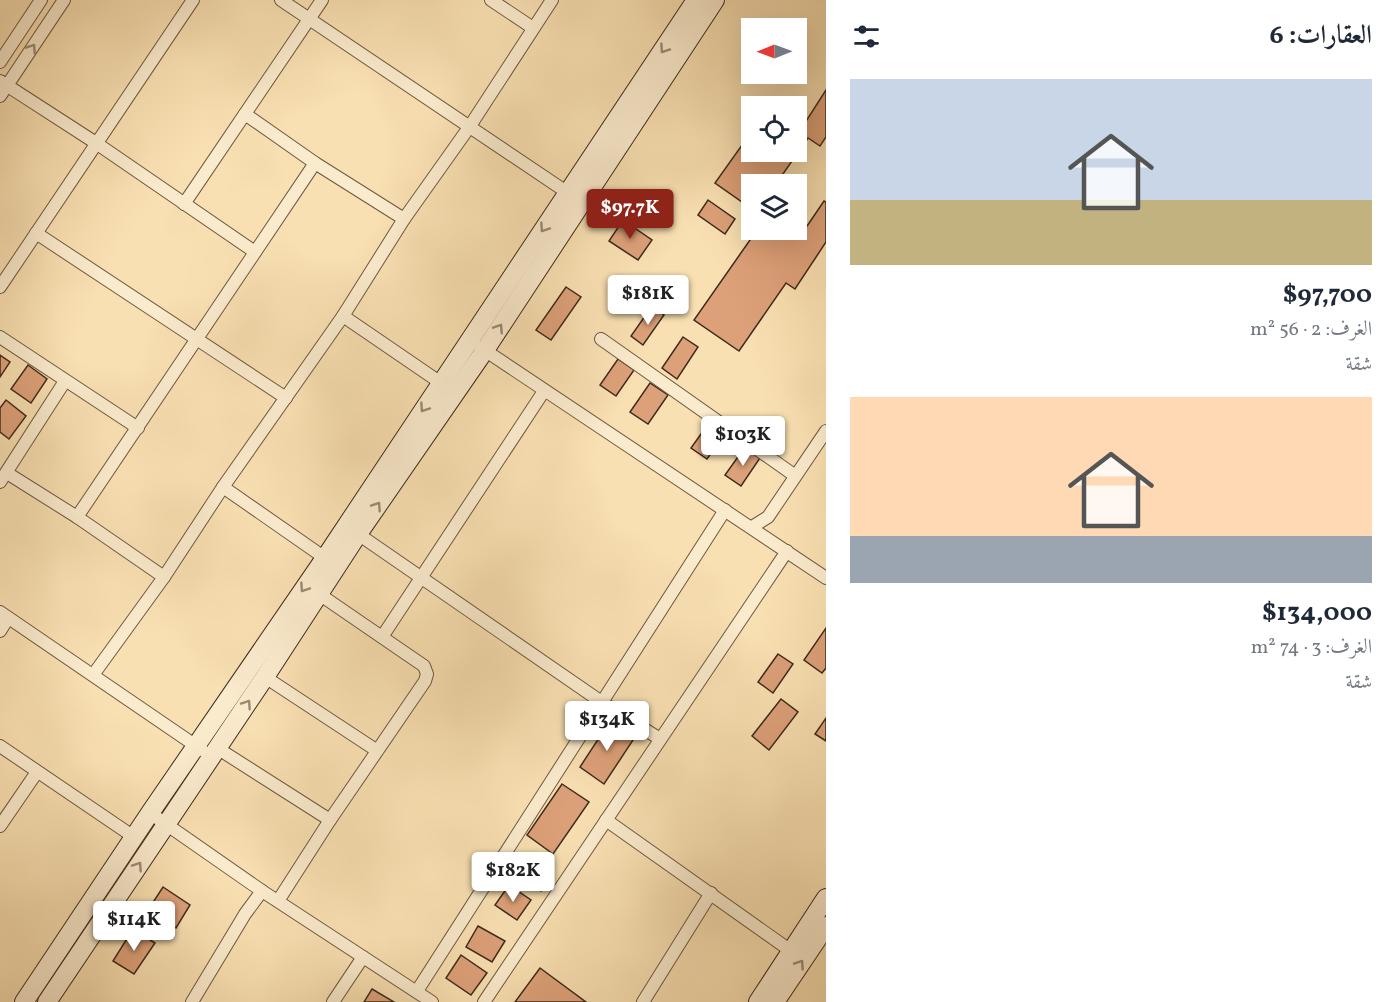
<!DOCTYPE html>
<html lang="ar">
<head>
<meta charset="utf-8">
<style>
	body { margin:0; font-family:Vollkorn,Amiri,serif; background:#f6f6f7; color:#1f2937; direction:rtl; height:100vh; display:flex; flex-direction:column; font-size:22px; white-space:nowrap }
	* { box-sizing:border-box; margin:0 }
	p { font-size:20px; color:#747a83 }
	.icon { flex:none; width:33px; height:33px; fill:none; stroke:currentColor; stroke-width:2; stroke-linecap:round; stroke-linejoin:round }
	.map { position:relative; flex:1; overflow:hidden; direction:ltr }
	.drawer { display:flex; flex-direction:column; background:#fff; width:570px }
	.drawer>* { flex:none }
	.needle { width:39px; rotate:269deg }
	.fabs { position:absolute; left:741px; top:18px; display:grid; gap:12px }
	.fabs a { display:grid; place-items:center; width:66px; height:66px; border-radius:0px; background:#fff; box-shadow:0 6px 24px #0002; font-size:30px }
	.price { position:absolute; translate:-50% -51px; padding:0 14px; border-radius:6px; background:#fff; color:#222; font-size:20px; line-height:39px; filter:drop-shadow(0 2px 3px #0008) }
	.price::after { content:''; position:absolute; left:50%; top:36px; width:18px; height:14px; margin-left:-9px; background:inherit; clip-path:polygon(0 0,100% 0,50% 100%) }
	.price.active { background:#8f2418; color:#fff }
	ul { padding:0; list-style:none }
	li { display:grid; align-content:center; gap:12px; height:318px; padding:0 24px }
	li span { display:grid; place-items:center; height:186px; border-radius:0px; color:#555 }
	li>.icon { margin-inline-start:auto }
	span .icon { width:108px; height:108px; fill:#fffc; stroke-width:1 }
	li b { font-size:26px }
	h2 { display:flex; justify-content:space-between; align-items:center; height:72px; padding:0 24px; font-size:26px }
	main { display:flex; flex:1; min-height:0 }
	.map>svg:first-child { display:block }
	.building { fill:#dda179; stroke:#3e2a1d; stroke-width:1.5 }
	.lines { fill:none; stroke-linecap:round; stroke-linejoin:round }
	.street-casing { stroke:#6d5842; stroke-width:14 }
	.secondary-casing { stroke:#3e2a1d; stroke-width:20 }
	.street { stroke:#fbebcd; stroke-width:12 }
	.secondary { stroke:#fbebcd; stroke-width:18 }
	.oneway { stroke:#9c8a75 }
</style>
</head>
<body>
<main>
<section class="drawer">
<h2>العقارات: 6<svg class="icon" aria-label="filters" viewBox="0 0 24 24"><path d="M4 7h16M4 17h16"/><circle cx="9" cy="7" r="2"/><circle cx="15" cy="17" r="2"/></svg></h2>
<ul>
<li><span style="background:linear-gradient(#c9d6e8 65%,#c2b280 0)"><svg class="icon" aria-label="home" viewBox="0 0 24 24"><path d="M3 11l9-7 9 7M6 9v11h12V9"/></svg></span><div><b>$97,700</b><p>الغرف: 2 · 56 m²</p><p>شقة</p></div></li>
<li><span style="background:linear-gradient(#ffd9b3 75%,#9aa5b1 0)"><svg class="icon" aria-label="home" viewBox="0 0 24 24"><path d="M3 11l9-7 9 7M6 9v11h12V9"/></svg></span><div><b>$134,000</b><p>الغرف: 3 · 74 m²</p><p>شقة</p></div></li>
</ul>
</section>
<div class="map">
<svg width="826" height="1002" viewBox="0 0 826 1002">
	<rect width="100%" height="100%" fill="#f9e0b2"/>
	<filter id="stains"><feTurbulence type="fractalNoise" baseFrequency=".00333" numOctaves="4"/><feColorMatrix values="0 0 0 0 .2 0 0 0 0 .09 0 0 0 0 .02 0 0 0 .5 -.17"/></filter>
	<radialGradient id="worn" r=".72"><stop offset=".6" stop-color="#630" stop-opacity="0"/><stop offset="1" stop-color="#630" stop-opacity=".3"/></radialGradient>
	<g class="building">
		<path d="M826,90v47l-6,9 -12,-8 -32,46h-24v25l-37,-26 37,-52v21h44v-31l7,5z"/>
		<path d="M708,200l27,19 -10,15 -27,-19z"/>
		<path d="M824,201l2,1v40l-31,47 -9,-6 -47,68 -45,-31 63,-90h39v-2l7,4z"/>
		<path d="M623,220l29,20 -14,20 -29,-19z"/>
		<path d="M566,287l15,10 -30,43 -15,-10z"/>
		<path d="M652,306l12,9 -21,30 -12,-9z"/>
		<path d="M683,337l15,10 -21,32 -15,-11z"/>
		<path d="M0,355l10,7 -10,15z"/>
		<path d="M618,359l16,11 -18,26 -16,-11z"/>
		<path d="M28,365l19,14 -16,24 -20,-14z"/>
		<path d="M650,383l18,12 -20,29 -18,-12z"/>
		<path d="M6,400l20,16 -17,23 -9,-7v-24z"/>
		<path d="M711,420l16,11 -20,28 -16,-11z"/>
		<path d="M745,447l15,11 -19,28 -16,-11z"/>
		<path d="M826,628v40l-4,5 -18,-13z"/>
		<path d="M778,654l15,10 -20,29 -15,-11z"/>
		<path d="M781,699l17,13 -29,38 -17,-14z"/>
		<path d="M826,718v23l-11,-7z"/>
		<path d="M610,721l25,16 -31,47 -24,-17z"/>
		<path d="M562,784l27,18 -36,52 -26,-19z"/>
		<path d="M522,856l29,16 -10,19 -29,-16z"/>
		<path d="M509,885l22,15 -14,20 -22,-15z"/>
		<path d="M163,887l27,18 -14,23 -28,-18z"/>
		<path d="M478,926l27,15 -13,21 -26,-15z"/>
		<path d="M133,929l22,14 -21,31 -21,-13z"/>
		<path d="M461,955l26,18 -16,22 -25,-17z"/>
		<path d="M540,968l46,34h-71z"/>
		<path d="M372,989l22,13h-30z"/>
	</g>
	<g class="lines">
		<defs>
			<g id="street">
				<path d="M281,0l293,197"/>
				<path d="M491,0l42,28"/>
				<path d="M0,62l41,-62"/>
				<path d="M0,81l96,62 159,109"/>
				<path d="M0,96l64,-96"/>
				<path d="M245,114l70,49 89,56"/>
				<path d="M184,204l138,-204"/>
				<path d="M36,233l250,165"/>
				<path d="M0,287l193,-287"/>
				<path d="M343,316l98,67"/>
				<path d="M0,337l138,91"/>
				<path d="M601,339l193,136"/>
				<path d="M480,347l346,231"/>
				<path d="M7,473l70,44 87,60"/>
				<path d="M0,482l65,-101"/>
				<path d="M223,487l102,71"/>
				<path d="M77,517l238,-354"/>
				<path d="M752,527l16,-10 58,-86"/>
				<path d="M358,534l245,169 57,36"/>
				<path d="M0,612l202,138"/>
				<path d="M0,631l8,-13"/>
				<path d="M382,637l162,-246"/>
				<path d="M93,675l71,-98 59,-90 120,-171 61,-97 66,-93 82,-126"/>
				<path d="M265,677l111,73"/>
				<path d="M0,746l134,91"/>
				<path d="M217,748l113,72"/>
				<path d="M150,813l112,78 170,111"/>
				<path d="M606,820l185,131"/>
				<path d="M0,826l37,-54"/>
				<path d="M278,901l52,-81 95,-139 2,-7 -3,-8 -105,-72"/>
				<path d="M417,991l308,-481"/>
				<path d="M192,1002l53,-88 17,-23"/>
				<path d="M333,1002l30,-45"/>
				<path d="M484,1002l303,-451"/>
				<path d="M643,1002l68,-109"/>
			</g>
			<g id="secondary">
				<path d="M24,1002l126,-189 175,-255 371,-558"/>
				<path d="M47,1002l218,-325 93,-143 127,-184 230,-350"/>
				<path d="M758,1002l68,-104"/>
				<path d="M775,1002l51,-76"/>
			</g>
		</defs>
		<use href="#street" class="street-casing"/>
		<use href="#secondary" class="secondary-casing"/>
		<use href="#street" class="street"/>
		<use href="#secondary" class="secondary"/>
	</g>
	<defs><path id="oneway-chevron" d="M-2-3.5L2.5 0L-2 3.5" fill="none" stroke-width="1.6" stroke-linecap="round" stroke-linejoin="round" transform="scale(1.5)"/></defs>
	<g class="oneway">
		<use href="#oneway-chevron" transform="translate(32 48) rotate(-56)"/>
		<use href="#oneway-chevron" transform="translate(664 49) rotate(124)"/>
		<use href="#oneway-chevron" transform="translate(544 228) rotate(124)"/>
		<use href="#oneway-chevron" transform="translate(499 328) rotate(-57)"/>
		<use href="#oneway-chevron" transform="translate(424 408) rotate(124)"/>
		<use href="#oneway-chevron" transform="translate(377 506) rotate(-56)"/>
		<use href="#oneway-chevron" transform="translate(304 588) rotate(124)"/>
		<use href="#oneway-chevron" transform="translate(247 704) rotate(-56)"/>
		<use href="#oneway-chevron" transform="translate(138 866) rotate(-56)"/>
		<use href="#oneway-chevron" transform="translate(800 964) rotate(-56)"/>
	</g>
	<rect width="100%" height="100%" filter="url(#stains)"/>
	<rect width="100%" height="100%" fill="url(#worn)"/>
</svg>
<div class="fabs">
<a><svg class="needle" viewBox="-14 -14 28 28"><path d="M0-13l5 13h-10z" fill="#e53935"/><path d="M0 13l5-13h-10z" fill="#747a83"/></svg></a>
<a><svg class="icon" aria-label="locate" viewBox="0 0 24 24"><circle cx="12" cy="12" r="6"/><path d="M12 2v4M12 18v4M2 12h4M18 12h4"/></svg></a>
<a><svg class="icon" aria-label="layers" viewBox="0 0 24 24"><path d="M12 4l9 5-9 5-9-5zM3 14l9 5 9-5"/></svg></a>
</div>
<b class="price active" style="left:630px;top:240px">$97.7K</b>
<b class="price" style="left:648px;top:326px">$181K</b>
<b class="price" style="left:743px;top:467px">$103K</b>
<b class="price" style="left:607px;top:752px">$134K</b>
<b class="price" style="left:513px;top:903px">$182K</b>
<b class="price" style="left:134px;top:952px">$114K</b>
</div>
</main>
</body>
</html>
